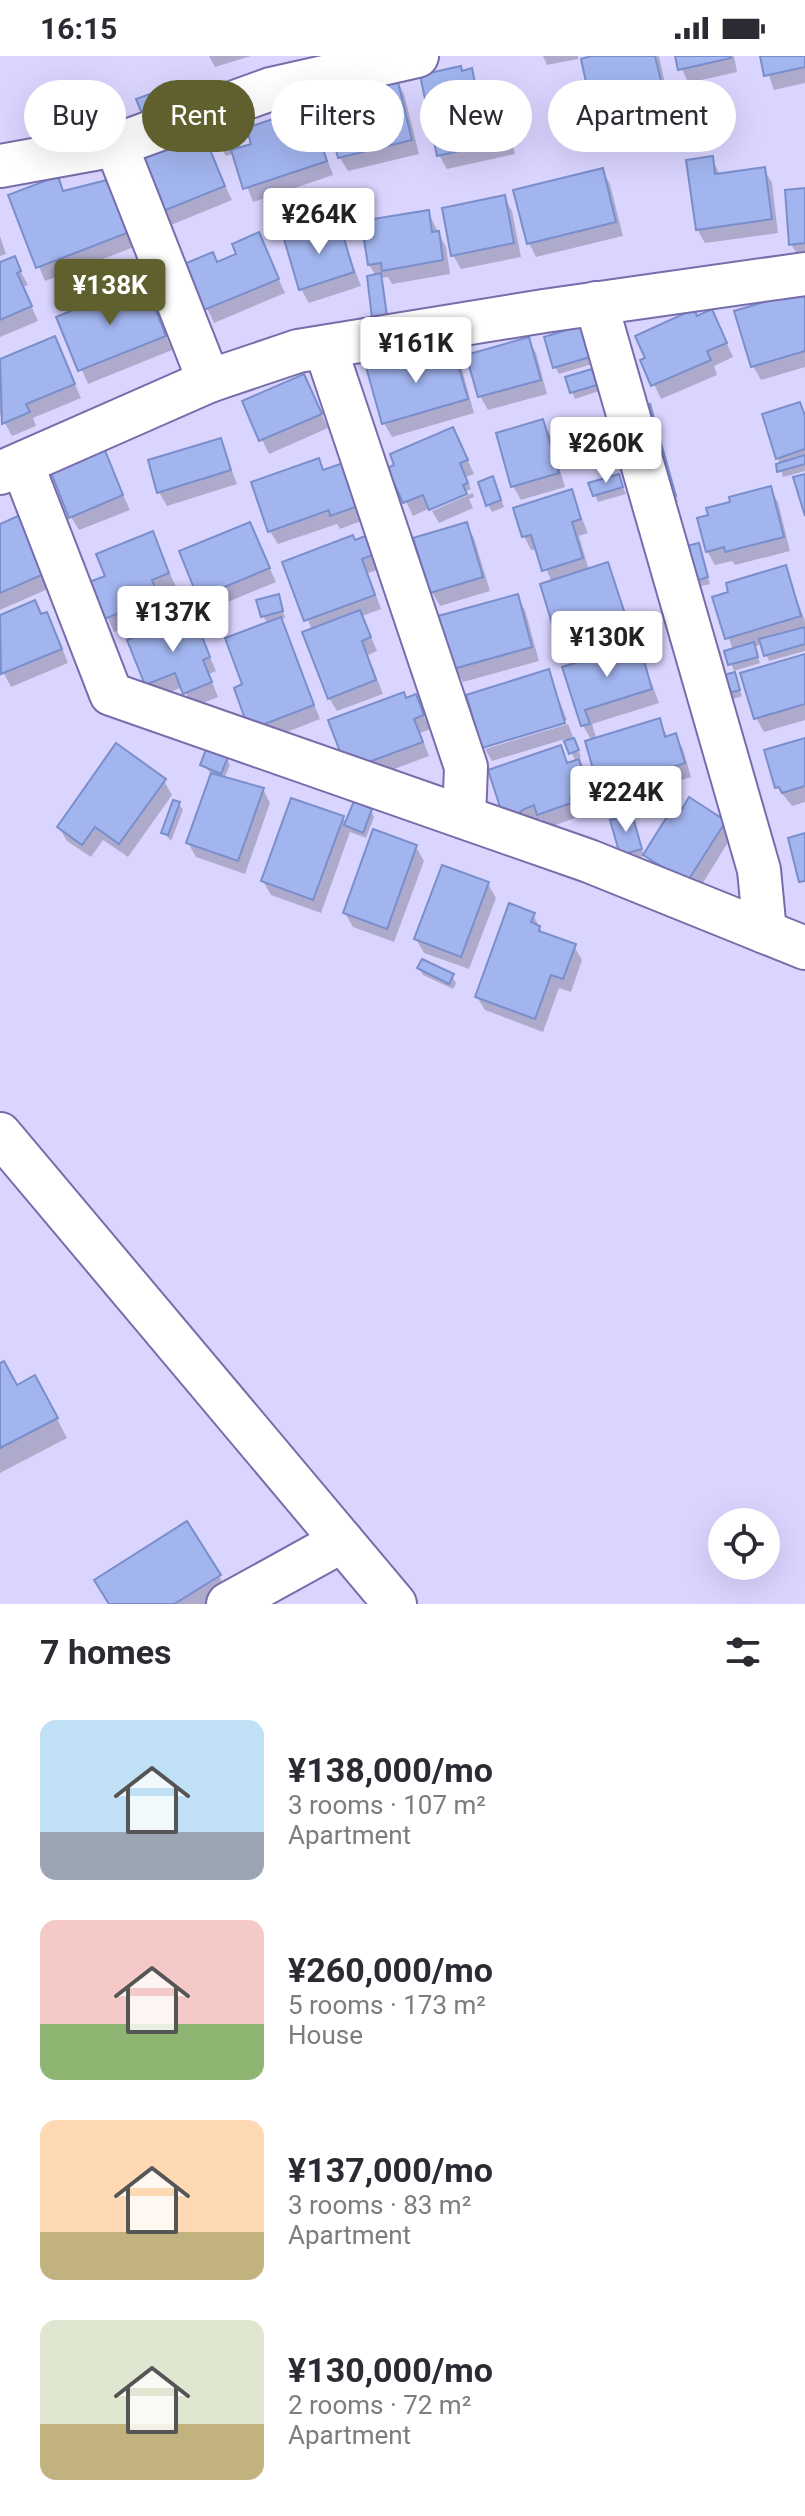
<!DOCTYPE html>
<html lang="en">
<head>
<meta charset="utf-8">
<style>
	body { margin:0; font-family:Roboto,sans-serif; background:#f2f2f3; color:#2b2b33; height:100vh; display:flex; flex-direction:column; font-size:30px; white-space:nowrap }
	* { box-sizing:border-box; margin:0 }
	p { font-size:26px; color:#7c7c81 }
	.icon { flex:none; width:44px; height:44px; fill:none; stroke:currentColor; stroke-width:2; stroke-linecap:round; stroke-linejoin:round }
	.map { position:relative; height:1548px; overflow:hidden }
	.drawer { display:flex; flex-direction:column; background:#fff; flex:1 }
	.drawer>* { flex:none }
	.top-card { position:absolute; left:24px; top:24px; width:758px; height:72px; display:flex; gap:16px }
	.controls { position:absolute; left:708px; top:1452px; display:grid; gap:16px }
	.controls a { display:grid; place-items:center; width:72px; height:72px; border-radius:50%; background:#fff; box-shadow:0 8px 32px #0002; font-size:40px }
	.price { position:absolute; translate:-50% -68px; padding:0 18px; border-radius:8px; background:#fff; color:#222; font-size:26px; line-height:52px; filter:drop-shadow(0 2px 4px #0008) }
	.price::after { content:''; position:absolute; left:50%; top:48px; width:24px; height:18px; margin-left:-12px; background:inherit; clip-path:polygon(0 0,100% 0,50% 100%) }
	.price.current { background:#5f602e; color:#fff }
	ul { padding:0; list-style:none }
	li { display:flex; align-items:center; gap:24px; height:200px; padding:0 40px }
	li span { display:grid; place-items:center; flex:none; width:224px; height:160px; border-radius:16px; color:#555 }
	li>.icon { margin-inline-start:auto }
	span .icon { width:96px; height:96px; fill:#fffc; stroke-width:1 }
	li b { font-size:34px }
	h2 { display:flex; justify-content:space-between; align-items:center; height:96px; padding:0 40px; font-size:34px }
	.chip { padding:0 28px; border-radius:36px; background:#fff; box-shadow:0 8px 32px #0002; font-size:28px; line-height:72px }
	.chip.current { background:#5f602e; color:#fff }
	.status { display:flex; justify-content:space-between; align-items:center; height:56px; padding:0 40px; background:#fff; direction:ltr }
	.status svg { height:22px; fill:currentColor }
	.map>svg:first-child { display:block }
	.shadow { fill:#0003 }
	.building { fill:#a2b5ef; stroke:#7a8ecb; stroke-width:2 }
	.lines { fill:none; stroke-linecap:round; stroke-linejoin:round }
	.minor-casing { stroke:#766daa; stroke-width:46 }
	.minor { stroke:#fff; stroke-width:42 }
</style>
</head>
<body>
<div class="status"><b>16:15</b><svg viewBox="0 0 49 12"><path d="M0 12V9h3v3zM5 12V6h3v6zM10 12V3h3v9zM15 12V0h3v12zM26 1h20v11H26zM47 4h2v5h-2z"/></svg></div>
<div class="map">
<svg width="805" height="1548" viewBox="0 0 805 1548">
	<rect width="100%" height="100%" fill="#dad5ff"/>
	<g class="shadow">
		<path d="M209,0h42l-36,11z"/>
		<path d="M543,0h35v3l-31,6z"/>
		<path d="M600,0h59l11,51 -68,16 -8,-13 -11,-50z"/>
		<path d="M677,0h57l3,16 -49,11z"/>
		<path d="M762,0h43v27l-31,7z"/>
		<path d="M471,15l11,28 15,-4 8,14 10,45 -68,15 -8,-14 24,-82z"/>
		<path d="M396,24l8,14 15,60 -71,17 -8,-13 -13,-54 32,-8z"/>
		<path d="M309,53l24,66 -80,27 -19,-49 -8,3 -4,-7 13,-18 6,18 13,-4z"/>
		<path d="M202,79l30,65 -61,25 -8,-14z"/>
		<path d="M712,102l8,17 44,-6 8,14 6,50 -73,10 -8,-14z"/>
		<path d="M602,114l8,14 13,52 -87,21 -7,-14z"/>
		<path d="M57,123l8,14 41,-10 28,64 -89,34 -35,-84z"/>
		<path d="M805,134v67l-6,1 -8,-14z"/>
		<path d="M504,141l8,14 9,46 -60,12 -8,-14z"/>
		<path d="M428,156l18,35 4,27 -58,10 -4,-7 -7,1 8,44 -11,2 -2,-48 -7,-11z"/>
		<path d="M338,169l23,61 -52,17 -8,-14z"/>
		<path d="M258,178l27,59 -71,30 -27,-58 30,-1 22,-9z"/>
		<path d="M0,180l6,18 -6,2z"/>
		<path d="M14,203l14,26 -5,2 15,34 -38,16v-72z"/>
		<path d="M805,236v75l-44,13 -8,-14z"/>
		<path d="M149,243l23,51 -84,34 -29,-66z"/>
		<path d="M697,262l22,8 14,31 -19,9 3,9 -56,24 -18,-38z"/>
		<path d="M583,279l9,29 -33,10 -4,-7z"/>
		<path d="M54,283l27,59 -48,20 3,8 -24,10 -12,-22v-53z"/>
		<path d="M528,283l8,14 11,41 -59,16 -8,-14z"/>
		<path d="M453,296l8,14 13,47 -82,24 -8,-14 33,-69 4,7z"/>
		<path d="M591,315l8,20 -24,8 -3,-7z"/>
		<path d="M311,334l17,38 -59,26 -25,-52z"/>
		<path d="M800,348l5,9v58l-22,6 -5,-19z"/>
		<path d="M649,350l29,96 -5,2z"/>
		<path d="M542,365l8,14 15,52 -44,13 -8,-14z"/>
		<path d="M220,384l17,44 -70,22 -8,-14z"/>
		<path d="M460,387l14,31 -8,3 5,12 -58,27 -23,-47z"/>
		<path d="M103,394l27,60 -51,20 -8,-13z"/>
		<path d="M318,404l7,12 25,7 14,41 -24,9 -3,-5 -59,20 -8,-13z"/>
		<path d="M618,420l8,18 -28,8 -3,-7z"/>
		<path d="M496,429l8,22 -12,5 -4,-7z"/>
		<path d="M770,432l8,14 12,49 -55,14 -3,-4 -17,4 -8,-14z"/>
		<path d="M571,436l17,41 -9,3 10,34 18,-6 25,68 -65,21 -8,-14 -7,-56 -14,-34 -7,1 -7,-14z"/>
		<path d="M473,437l1,4 -5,2 4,9 -34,15 -7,-12z"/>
		<path d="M19,462l31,70 -50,22v-84z"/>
		<path d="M249,468l27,58 -68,28 -8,-13z"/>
		<path d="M466,468l8,14 16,53 -50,15 -8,-14z"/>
		<path d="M152,478l24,53 -18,7 7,18 -51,20 -22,-49 16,-6z"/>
		<path d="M355,486l20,10 6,17 -13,4 13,36 -19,7 15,35 -9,4 15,39 -46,17 -8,-13 -17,-68 -28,-67z"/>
		<path d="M698,489l12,39 -13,3z"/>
		<path d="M785,511l20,54v30l-36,10 -7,-17 -8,3 6,16 -26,8 -8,-19 7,-2 -18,-52z"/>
		<path d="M278,540l7,22 -5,1 40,100 -61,24 -14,-58 23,-61 -5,-8z"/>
		<path d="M517,541l8,13 14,51 -76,21 -8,-14z"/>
		<path d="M34,547l20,25 14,35 -57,24 -11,-21v-49z"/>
		<path d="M192,560l24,55 -7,3 9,23 -25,10 -10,-20 -29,11 -8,-14z"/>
		<path d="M638,590l21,57 -67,21 5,16 62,-20 9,18 7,-3 8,14 8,28 -63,20 7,15 -5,2 14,42 -18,5 -25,-72 -9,-48 -9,-15 -18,-58z"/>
		<path d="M805,600v64l-41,12 -8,-14z"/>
		<path d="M548,616l19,48 -83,27 -15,-51z"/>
		<path d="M734,618l8,22 -11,4 -4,-7z"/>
		<path d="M415,641l15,32 -10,4 9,23 -64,24 -5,-8 46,-72z"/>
		<path d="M568,668l13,33 -5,2 20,47 -19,6 1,5 -31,11 -6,-9 -29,5 48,-76 9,17 7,-3 -11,-23 -73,22 -7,-12z"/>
		<path d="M805,684v62l-13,4 -15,-19z"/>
		<path d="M227,702l3,7 -6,14 39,10 7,14 -25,71 -49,-17 -8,-14 24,-69 -10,-9z"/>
		<path d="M164,725l8,14 -44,62 -25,-17 -12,17 -24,-16 -8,-14z"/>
		<path d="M179,748l4,6 -12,31 -8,-9z"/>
		<path d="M371,754l3,7 -8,21 -16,-6 -29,81 -50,-18 -8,-14 79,-64 5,8z"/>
		<path d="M724,766l8,14 -36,58 -42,-25 -8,-14z"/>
		<path d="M416,791l8,14 -30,81 -41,-15 -8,-14z"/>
		<path d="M488,828l8,14 -27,71 -45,-16 -8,-14z"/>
		<path d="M533,858l10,21 31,11 8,14 -11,32 -12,-4 -16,44 -58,-22 -8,-13z"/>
		<path d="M419,912l33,8 4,7 -3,6 -30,-14z"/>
		<path d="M0,1309l17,23 29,10 21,40 -67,35z"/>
		<path d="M219,1520l11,19 -14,9h-106z"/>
	</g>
	<g class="building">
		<path d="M591,0h64l9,37 -72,17 -11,-51z"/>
		<path d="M675,0h55l1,2 -53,12z"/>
		<path d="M760,0h45v11l-41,9z"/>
		<path d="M461,10l1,5 10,-3 6,30 20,-5 10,47 -71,16 -17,-81z"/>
		<path d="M397,22l15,62 -74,18 -14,-55 33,-8 -2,-6z"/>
		<path d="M185,28l7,19 -18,7 -8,-20z"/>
		<path d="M161,34l8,21 -24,10 -9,-22z"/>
		<path d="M309,51l18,54 -84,28 -12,-39 20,-6 -5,-16z"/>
		<path d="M232,66l7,21 -19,7 -7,-21z"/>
		<path d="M203,77l22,53 -64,26 -21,-53z"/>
		<path d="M713,100l2,18 50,-7 7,52 -76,11 -10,-70z"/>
		<path d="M603,112l13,54 -89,22 -14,-54z"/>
		<path d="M58,120l5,15 44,-11 20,53 -91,35 -28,-73z"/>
		<path d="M805,132v55l-16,2 -4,-55z"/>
		<path d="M505,139l9,48 -63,13 -9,-48z"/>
		<path d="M429,154l3,22 7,-1 4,29 -61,11 -1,-8 -13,2 -7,-44z"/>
		<path d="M339,166l15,50 -55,18 -15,-51z"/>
		<path d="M259,176l20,47 -75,31 -20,-46 29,-12 4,10 19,-8 -4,-10z"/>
		<path d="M15,200l6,15 -4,2 15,33 -32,14v-58z"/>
		<path d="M381,217l6,43 -15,2 -5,-42z"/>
		<path d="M136,228l7,15 7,-3 16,40 -88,35 -22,-54z"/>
		<path d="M805,234v61l-54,16 -17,-56z"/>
		<path d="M694,253l3,7 15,-7 15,34 -20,8 4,9 -60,26 -11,-26 5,-2 -10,-22z"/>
		<path d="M580,270l10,31 -37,11 -9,-31z"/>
		<path d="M55,280l20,48 -49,20 4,8 -28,12 -2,-65z"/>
		<path d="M529,281l12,43 -63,17 -12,-42z"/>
		<path d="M454,294l14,49 -86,25 -16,-57 52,-16 2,8z"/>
		<path d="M592,313l5,16 -27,8 -5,-16z"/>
		<path d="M304,318l18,40 -63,27 -17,-40z"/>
		<path d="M800,346l5,14v33l-29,10 -14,-45z"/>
		<path d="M650,348l26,92 -9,2 -26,-92z"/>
		<path d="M543,363l16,54 -48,14 -15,-54z"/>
		<path d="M453,371l15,33 -8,3 8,20 -5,2 4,9 -38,16 -6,-15 -20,8 -16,-35 7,-3 -4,-11z"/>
		<path d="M221,382l10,32 -74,23 -9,-33z"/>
		<path d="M104,392l19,47 -54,23 -19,-48z"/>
		<path d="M805,399v9l-28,8 -1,-8z"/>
		<path d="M319,402l4,12 20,-7 15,43 -28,10 -1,-6 -61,22 -17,-50z"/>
		<path d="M619,418l4,13 -30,9 -5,-13z"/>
		<path d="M805,418v42l-12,-39z"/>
		<path d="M493,420l8,24 -15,6 -8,-24z"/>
		<path d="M771,430l13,51 -59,15 -1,-5 -18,5 -9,-34 11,-3 -2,-7 24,-6 -1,-5z"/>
		<path d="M572,433l9,30 -9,3 11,36 -41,13 -11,-36 -9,2 -9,-29z"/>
		<path d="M20,459l24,59 -44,19v-69z"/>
		<path d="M250,466l20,46 -72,30 -19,-47z"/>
		<path d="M467,466l16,55 -53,16 -17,-55z"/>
		<path d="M153,475l16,42 -17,7 7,18 -55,21 -15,-37 16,-6 -9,-22z"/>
		<path d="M353,479l2,5 13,-5 7,19 -13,5 13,36 -71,26 -22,-59z"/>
		<path d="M699,487l9,34 -17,5 -9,-35z"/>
		<path d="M608,506l18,55 -69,23 -17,-56z"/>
		<path d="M786,509l15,51 -76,23 -13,-42 16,-5 -2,-9z"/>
		<path d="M279,538l4,17 -22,6 -5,-17z"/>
		<path d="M518,538l14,53 -79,22 -15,-53z"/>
		<path d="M35,544l6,14 6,-2 15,37 -61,25 -1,-59z"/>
		<path d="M360,554l11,27 -9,4 14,39 -48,19 -26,-67z"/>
		<path d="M193,557l17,44 -7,3 9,22 -29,12 -8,-21 -30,12 -18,-45z"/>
		<path d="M281,561l33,88 -65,25 -15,-42 8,-4 -17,-46z"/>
		<path d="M805,571v17l-41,12 -5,-17z"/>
		<path d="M754,586l4,15 -30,8 -4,-14z"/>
		<path d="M639,587l13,46 -67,21 5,14 -9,2 -19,-59z"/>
		<path d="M805,598v50l-51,15 -14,-46z"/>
		<path d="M549,613l16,54 -83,25 -16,-53z"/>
		<path d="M735,616l5,18 -15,4 -5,-18z"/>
		<path d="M404,636l2,6 10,-4 8,21 -10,4 9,23 -68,25 -11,-5 -16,-42z"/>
		<path d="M660,662l5,19 11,-4 9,30 -86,27 -14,-49z"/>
		<path d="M574,682l5,12 -10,4 -5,-13z"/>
		<path d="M805,682v48l-23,7 -3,-6 -4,1 -11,-38z"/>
		<path d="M116,687l50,36 -47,65 -24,-17 -13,18 -25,-18z"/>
		<path d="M561,689l6,18 12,-4 11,33 -20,6 1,5 -34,12 -3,-10 -12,5 -9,11 -12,-11 -13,-40z"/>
		<path d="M207,691l21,10 -7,17 -21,-9z"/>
		<path d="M211,717l53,15 -26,73 -52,-18z"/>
		<path d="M628,737l5,12 -26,9 -5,-12z"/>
		<path d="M689,741l37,24 -39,61 -44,-27 32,-51 7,5z"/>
		<path d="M291,742l53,18 -31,84 -52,-19z"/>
		<path d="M173,744l7,2 -12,33 -7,-2z"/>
		<path d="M354,745l18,8 -9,24 -19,-8z"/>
		<path d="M632,758l10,35 -22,6 -10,-35z"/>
		<path d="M373,773l44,16 -30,84 -44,-16z"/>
		<path d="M805,777v48l-6,1 -11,-44z"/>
		<path d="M442,809l47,17 -28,75 -47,-18z"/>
		<path d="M509,847l26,10 -4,9 9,4 -1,5 37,13 -13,35 -12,-4 -16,44 -60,-22z"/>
		<path d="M422,903l32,15 -5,10 -32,-16z"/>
		<path d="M4,1305l13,24 18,-10 23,43 -58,30v-85z"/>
		<path d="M187,1465l34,54 -47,29h-65l-15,-24z"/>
	</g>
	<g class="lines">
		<defs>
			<g id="minor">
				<path d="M116,89l93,236"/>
				<path d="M0,110l116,-21 155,-56 146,-33"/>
				<path d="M596,247l163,567 6,62"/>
				<path d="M325,291l141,420 -2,50"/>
				<path d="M22,408l89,230 478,167 216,87"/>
				<path d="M0,417l209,-92 89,-30 246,-40 261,-37"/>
				<path d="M0,1078l395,470"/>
				<path d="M228,1548l114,-63"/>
			</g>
		</defs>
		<use href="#minor" class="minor-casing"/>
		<use href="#minor" class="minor"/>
	</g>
</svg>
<div class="controls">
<a><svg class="icon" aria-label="locate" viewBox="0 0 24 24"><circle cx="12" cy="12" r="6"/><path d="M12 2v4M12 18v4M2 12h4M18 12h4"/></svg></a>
</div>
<b class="price" style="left:319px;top:200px">¥264K</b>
<b class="price current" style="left:110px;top:271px">¥138K</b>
<b class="price" style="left:416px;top:329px">¥161K</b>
<b class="price" style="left:606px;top:429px">¥260K</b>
<b class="price" style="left:173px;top:598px">¥137K</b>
<b class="price" style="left:607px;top:623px">¥130K</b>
<b class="price" style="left:626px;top:778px">¥224K</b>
<div class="top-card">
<a class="chip">Buy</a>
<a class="chip current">Rent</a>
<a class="chip">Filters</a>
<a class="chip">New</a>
<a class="chip">Apartment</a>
</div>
</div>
<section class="drawer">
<h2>7 homes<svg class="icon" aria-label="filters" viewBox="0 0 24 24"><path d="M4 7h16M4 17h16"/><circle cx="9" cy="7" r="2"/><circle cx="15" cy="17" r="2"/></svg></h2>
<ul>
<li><span style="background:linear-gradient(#bfe0f5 70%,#9aa5b1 0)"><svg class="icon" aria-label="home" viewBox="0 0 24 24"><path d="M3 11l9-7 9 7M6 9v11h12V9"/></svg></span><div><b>¥138,000/mo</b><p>3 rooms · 107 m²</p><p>Apartment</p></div></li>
<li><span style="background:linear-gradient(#f6c9c9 65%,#8fb573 0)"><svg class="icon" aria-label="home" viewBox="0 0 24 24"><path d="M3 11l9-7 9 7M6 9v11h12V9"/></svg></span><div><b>¥260,000/mo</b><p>5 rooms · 173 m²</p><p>House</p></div></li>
<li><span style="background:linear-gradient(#ffd9b3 70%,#c2b280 0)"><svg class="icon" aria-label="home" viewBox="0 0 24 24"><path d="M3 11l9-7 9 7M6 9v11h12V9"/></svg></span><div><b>¥137,000/mo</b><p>3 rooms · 83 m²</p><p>Apartment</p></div></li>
<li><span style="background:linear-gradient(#dfe7d0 65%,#c2b280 0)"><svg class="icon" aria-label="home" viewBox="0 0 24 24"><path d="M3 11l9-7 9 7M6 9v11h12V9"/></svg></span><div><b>¥130,000/mo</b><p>2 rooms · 72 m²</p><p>Apartment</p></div></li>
</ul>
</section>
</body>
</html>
